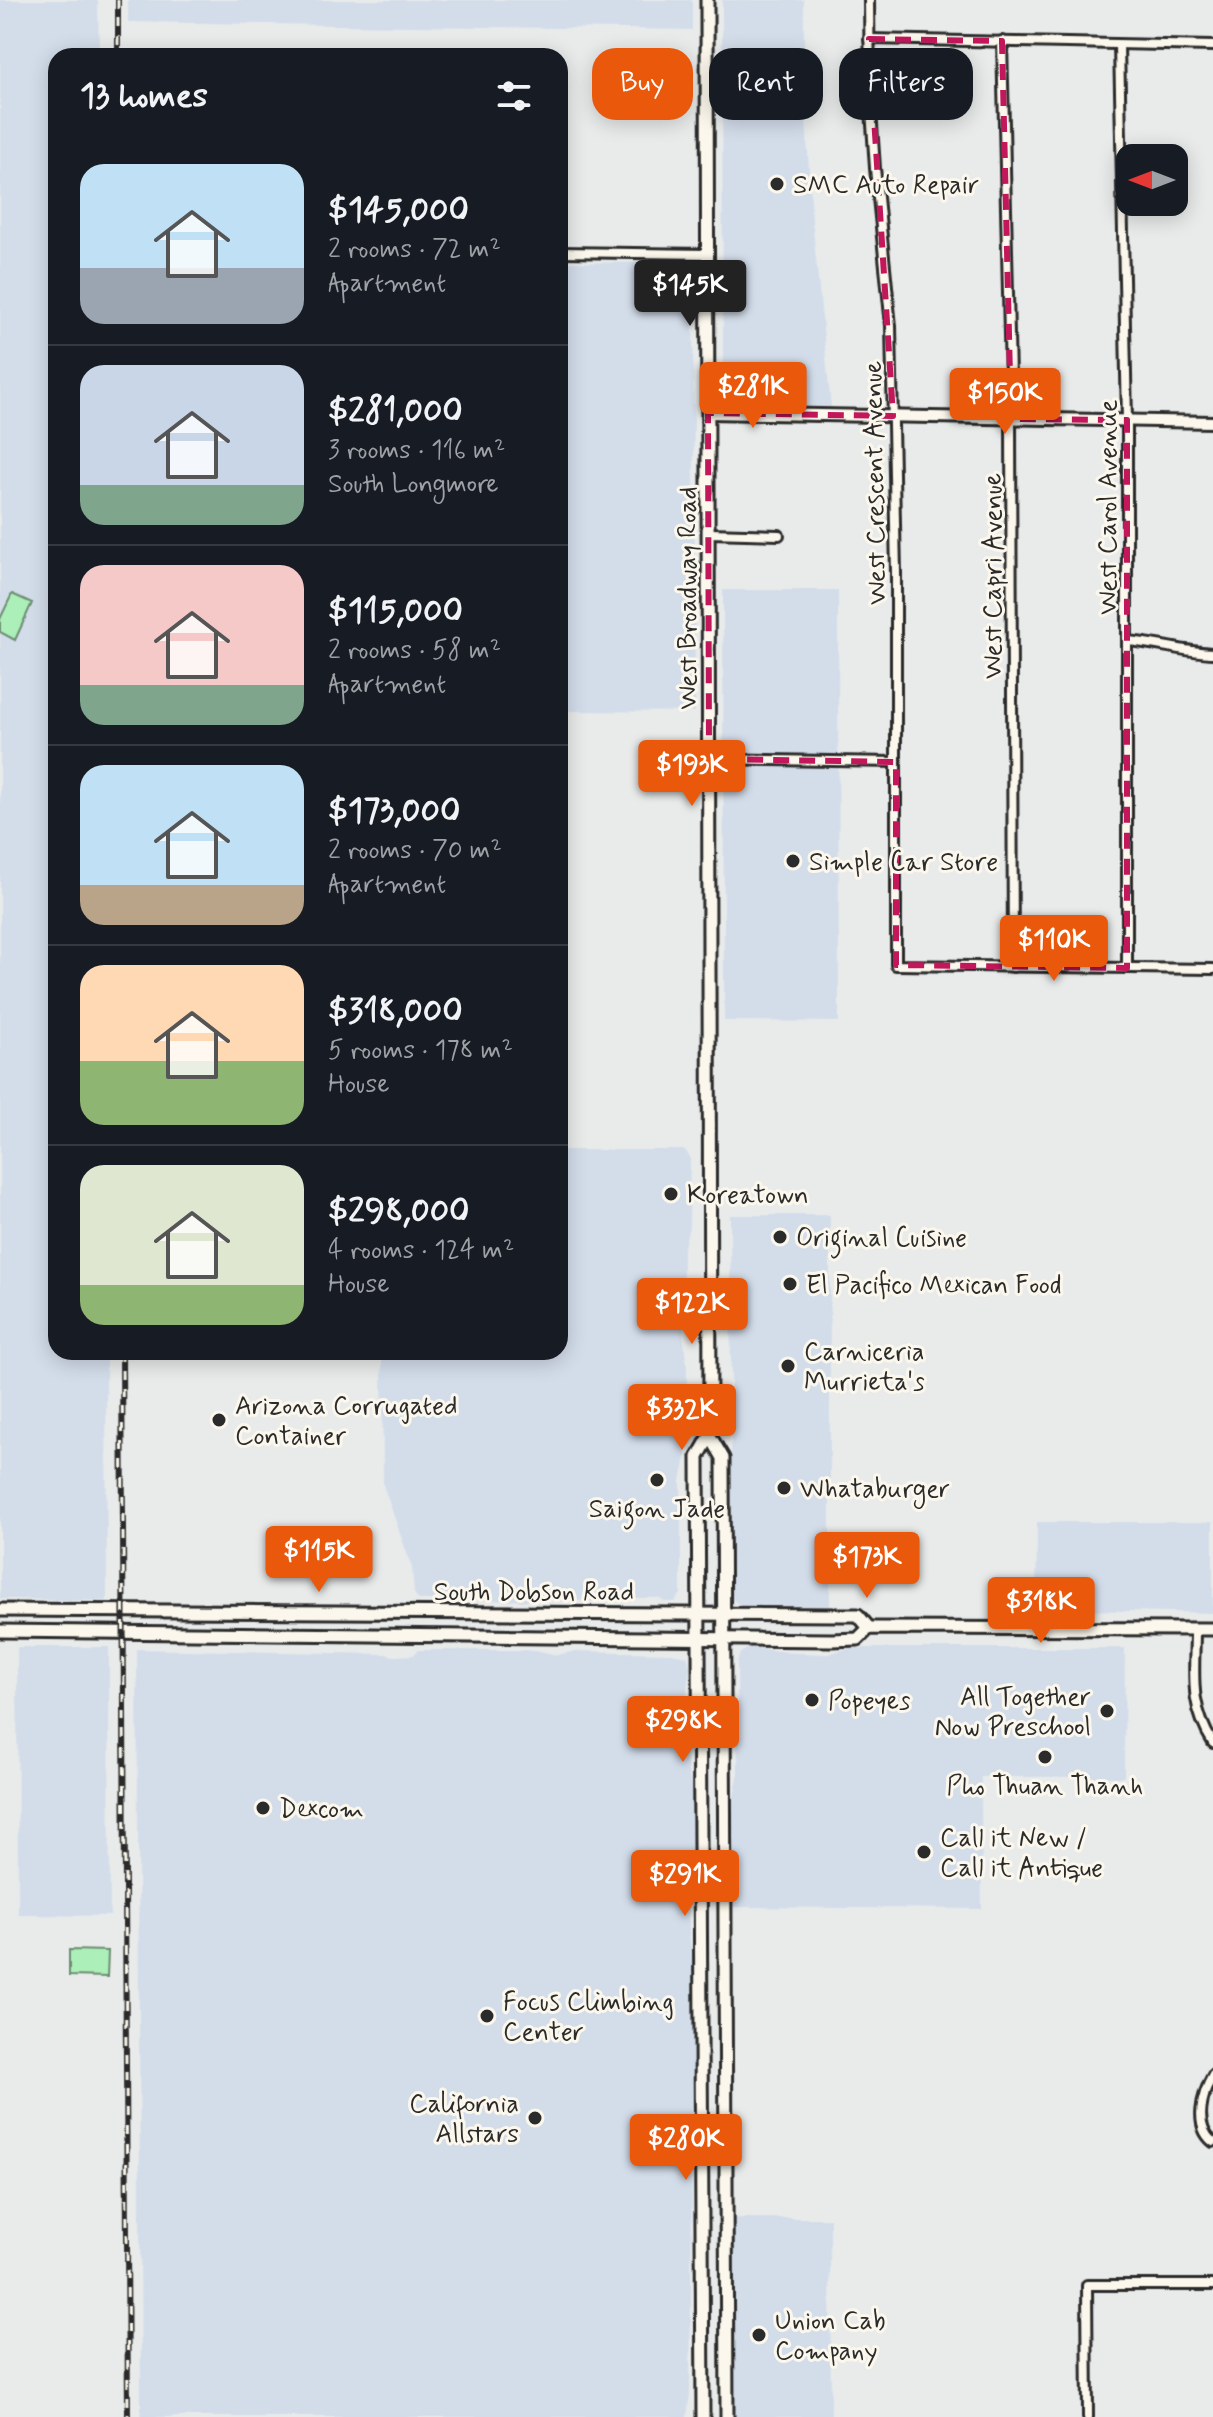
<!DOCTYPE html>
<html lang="en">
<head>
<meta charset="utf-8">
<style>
	body { margin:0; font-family:Mynerve,sans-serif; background:#20242c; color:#f1f3f6; height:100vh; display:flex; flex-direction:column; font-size:30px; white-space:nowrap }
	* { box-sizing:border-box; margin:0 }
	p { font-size:26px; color:#9ea1a6 }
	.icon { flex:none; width:44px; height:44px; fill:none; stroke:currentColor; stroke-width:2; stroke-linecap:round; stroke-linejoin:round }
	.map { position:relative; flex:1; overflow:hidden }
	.details { position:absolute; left:48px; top:48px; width:520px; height:1312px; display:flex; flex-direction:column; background:#171b24; border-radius:24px; box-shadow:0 4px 20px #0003 }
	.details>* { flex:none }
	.hud { position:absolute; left:592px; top:48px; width:500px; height:72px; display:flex; gap:16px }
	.needle { width:52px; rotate:270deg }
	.controls { position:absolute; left:1116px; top:144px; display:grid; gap:16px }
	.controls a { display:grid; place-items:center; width:72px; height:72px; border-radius:16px; background:#171b24; box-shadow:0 4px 20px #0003; font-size:40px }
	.price { position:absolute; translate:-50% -68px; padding:0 18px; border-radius:8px; background:#ea580c; color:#fff; font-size:26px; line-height:52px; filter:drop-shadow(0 2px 4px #0008) }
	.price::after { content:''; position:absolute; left:50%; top:48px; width:24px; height:18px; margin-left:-12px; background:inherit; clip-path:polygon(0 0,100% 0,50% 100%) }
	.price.current { background:#222; color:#fff }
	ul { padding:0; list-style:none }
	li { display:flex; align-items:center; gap:24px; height:200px; padding:0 32px }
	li+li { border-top:2px solid #363941 }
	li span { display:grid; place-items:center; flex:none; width:224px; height:160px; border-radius:24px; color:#555 }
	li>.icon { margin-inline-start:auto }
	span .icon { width:96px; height:96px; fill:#fffc; stroke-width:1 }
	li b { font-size:34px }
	h2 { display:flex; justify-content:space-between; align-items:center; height:96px; padding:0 32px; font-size:34px }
	.pill { padding:0 28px; border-radius:24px; background:#171b24; box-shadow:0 4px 20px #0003; font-size:28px; line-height:72px }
	.pill.current { background:#ea580c; color:#fff }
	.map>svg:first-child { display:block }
	.built { fill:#d3ddea }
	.green { fill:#adefb8; stroke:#6c8d72; stroke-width:2 }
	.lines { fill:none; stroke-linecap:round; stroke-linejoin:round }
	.minor-casing { stroke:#2b2b2b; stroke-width:14 }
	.tertiary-casing { stroke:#2b2b2b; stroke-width:16 }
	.secondary-casing { stroke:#2b2b2b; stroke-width:17 }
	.minor { stroke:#fbf7ec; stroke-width:8 }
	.tertiary { stroke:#fbf7ec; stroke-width:10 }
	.secondary { stroke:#fbf7ec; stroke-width:11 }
	.rail-casing { stroke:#2b2b2b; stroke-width:6 }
	.rail { stroke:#fbf7ec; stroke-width:3; stroke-dasharray:9; stroke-linecap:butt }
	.marked { fill:none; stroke:#c2185b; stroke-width:6; stroke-dasharray:16 10; stroke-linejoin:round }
	.poi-dot { fill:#2b2b2b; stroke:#fbf7ec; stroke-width:3 }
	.labels { text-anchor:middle; stroke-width:6; stroke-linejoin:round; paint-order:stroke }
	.poi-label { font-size:26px; fill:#2b2b2b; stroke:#fbf7ec; text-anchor:start }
	.street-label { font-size:26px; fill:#2b2b2b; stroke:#fbf7ec }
</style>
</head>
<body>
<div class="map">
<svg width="1213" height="2417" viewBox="0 0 1213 2417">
	<rect width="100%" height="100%" fill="#e9ebeb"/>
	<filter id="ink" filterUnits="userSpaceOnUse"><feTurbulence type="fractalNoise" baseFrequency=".0125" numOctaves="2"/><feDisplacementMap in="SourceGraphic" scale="16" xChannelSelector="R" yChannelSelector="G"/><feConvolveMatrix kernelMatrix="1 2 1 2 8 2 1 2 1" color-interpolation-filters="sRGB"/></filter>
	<g filter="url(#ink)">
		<g class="built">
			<path d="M0,0h98l1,56h-43v1296h50l1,249 -107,-2z"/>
			<path d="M128,0h564v30l-564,-8z"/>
			<path d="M722,0h82v86l8,133 19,188 -95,-1 -9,-2 -4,-6z"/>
			<path d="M560,262l113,1 12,1 8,7 2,441 -135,-1z"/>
			<path d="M723,590h115l1,432 -115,-1z"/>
			<path d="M560,1150h125l5,7 -1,70 -6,23v84l4,30 -1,94 -5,23v113l-6,8h-10l-7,-4h-59l-4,3 -176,-1 -5,-7 -2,-25 -29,-83 -1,-133h178z"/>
			<path d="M730,1215h100v391h-89l-7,-5 -2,-6z"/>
			<path d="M1037,1522h176v91l-177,-4z"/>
			<path d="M17,1647h92l1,269 -92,-1z"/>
			<path d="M750,1647l46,6 32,1 21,-6h276l-1,129h-143l1,132 -249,-2v-106l5,-24 -1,-115 3,-9z"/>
			<path d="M137,1649l251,5 5,2 21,-1 3,-5h119l21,5 18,-4 97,2 15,3 3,11 -4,32 1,66 5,26v70l-4,28 1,43 5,38 -4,424 -3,23h-546z"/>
			<path d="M733,2218h97l1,199h-96z"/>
		</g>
		<g class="green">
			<path d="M12,594l20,9 -17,37 -15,-8v-13z"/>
			<path d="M69,1950l39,1 -1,26 -38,-1z"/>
		</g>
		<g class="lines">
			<defs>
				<g id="minor">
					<path d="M869,0l1,95 5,73 16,158 5,247v392l317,4"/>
					<path d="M869,39l344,7"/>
					<path d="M1002,41l9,378 2,548"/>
					<path d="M1119,45l8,375v548"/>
					<path d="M560,252l148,2"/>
					<path d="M709,533l70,2"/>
					<path d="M1127,641c30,2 57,11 86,12"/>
					<path d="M709,759l187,3"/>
					<path d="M1195,1629c0,44 -7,74 18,114"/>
					<path d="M1213,2075c-11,19 -20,51 0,67"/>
					<path d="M1088,2417l-1,-132h126"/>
				</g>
				<path id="tertiary" d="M708,413l505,9"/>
				<g id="secondary">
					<path d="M710,1436l13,22 4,959"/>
					<path d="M0,1610l843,5h15l11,13"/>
					<path d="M0,1631l832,9 26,-1 11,-11 344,1"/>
					<path d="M703,2417l-5,-960 12,-21 -3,-1436"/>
				</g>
			</defs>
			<use href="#minor" class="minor-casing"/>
			<use href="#tertiary" class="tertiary-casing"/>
			<use href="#secondary" class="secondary-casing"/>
			<use href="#minor" class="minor"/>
			<use href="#tertiary" class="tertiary"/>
			<use href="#secondary" class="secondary"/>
			<defs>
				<g id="rail">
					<path d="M118,0v56"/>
					<path d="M122,1352l6,1065"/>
				</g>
			</defs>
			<use href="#rail" class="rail-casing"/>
			<use href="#rail" class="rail"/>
		</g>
	</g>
	<path class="marked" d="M869,39l133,2 9,378 116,1v548l-231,-3v-203l-187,-3 -1,-346 185,3z"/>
	<g class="poi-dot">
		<circle cx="777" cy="184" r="8"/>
		<circle cx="793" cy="861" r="8"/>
		<circle cx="671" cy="1194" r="8"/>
		<circle cx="780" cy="1237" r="8"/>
		<circle cx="790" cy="1284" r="8"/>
		<circle cx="788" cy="1366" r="8"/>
		<circle cx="219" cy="1420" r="8"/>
		<circle cx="657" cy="1480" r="8"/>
		<circle cx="784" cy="1488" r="8"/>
		<circle cx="812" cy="1700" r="8"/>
		<circle cx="1107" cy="1711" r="8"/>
		<circle cx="1045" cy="1757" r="8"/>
		<circle cx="263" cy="1808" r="8"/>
		<circle cx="924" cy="1852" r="8"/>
		<circle cx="487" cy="2016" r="8"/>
		<circle cx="535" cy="2118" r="8"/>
		<circle cx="759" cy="2335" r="8"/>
	</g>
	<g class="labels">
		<g class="poi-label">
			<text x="793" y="193">SMC Auto Repair</text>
			<text x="809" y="870">Simple Car Store</text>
			<text x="687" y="1203">Koreatown</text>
			<text x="796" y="1246">Original Cuisine</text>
			<text x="806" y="1293">El Pacifico Mexican Food</text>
			<text x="804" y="1360">Carniceria<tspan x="804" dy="30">Murrieta's</tspan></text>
			<text x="235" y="1414">Arizona Corrugated<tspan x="235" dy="30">Container</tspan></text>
			<text x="800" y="1497">Whataburger</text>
			<text x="657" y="1517" text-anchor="middle">Saigon Jade</text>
			<text x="1091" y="1705" text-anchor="end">All Together<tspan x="1091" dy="30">Now Preschool</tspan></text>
			<text x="828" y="1709">Popeyes</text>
			<text x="1045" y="1794" text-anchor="middle">Pho Thuan Thanh</text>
			<text x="279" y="1817">Dexcom</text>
			<text x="940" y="1846">Call it New /<tspan x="940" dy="30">Call it Antique</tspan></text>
			<text x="503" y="2010">Focus Climbing<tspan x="503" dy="30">Center</tspan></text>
			<text x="519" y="2112" text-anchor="end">California<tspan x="519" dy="30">Allstars</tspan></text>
			<text x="775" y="2329">Union Cab<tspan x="775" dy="30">Company</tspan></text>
		</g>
		<g class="street-label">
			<text transform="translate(874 483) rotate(-91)" y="9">West Crescent Avenue</text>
			<text transform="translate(1107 507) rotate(-90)" y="9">West Carol Avenue</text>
			<text transform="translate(992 576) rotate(-90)" y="9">West Capri Avenue</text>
			<text transform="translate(687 598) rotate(-90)" y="9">West Broadway Road</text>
			<text x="534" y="1600">South Dobson Road</text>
		</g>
	</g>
</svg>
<div class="controls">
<a><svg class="needle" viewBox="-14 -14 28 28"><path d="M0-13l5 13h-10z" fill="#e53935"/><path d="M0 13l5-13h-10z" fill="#9ea1a6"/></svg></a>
</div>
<b class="price current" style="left:690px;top:328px">$145K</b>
<b class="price" style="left:753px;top:430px">$281K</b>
<b class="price" style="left:1005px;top:436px">$150K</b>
<b class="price" style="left:692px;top:808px">$193K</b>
<b class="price" style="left:1054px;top:983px">$110K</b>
<b class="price" style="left:692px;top:1346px">$122K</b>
<b class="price" style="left:682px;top:1452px">$332K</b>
<b class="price" style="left:319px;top:1594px">$115K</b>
<b class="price" style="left:867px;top:1600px">$173K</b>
<b class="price" style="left:1041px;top:1645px">$318K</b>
<b class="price" style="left:683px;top:1764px">$298K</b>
<b class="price" style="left:685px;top:1918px">$291K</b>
<b class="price" style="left:686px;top:2182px">$280K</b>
<div class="hud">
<a class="pill current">Buy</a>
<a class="pill">Rent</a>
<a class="pill">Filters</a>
</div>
<section class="details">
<h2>13 homes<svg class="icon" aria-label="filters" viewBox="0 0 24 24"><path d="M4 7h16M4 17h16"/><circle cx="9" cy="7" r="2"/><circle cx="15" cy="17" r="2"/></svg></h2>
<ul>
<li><span style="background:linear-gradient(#bfe0f5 65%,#9aa5b1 0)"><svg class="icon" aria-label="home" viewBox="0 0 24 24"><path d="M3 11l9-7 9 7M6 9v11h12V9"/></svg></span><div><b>$145,000</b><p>2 rooms · 72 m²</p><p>Apartment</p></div></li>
<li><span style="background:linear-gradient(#c9d6e8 75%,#7fa58c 0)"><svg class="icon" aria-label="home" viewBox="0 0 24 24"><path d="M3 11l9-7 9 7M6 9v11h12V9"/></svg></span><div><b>$281,000</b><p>3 rooms · 116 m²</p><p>South Longmore</p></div></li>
<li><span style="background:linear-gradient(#f6c9c9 75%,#7fa58c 0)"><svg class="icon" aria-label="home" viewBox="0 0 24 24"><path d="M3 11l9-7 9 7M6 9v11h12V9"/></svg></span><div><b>$115,000</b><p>2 rooms · 58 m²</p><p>Apartment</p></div></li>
<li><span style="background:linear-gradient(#bfe0f5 75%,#b9a48a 0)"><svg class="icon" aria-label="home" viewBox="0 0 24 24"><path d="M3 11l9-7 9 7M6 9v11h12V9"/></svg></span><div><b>$173,000</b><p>2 rooms · 70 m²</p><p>Apartment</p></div></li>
<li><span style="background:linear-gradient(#ffd9b3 60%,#8fb573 0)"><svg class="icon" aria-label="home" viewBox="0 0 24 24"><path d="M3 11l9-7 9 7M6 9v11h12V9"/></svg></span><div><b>$318,000</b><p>5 rooms · 178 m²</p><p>House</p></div></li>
<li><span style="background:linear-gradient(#dfe7d0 75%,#8fb573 0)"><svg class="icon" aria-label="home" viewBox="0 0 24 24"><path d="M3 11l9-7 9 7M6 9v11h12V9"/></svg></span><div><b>$298,000</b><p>4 rooms · 124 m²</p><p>House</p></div></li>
</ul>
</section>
</div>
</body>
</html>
